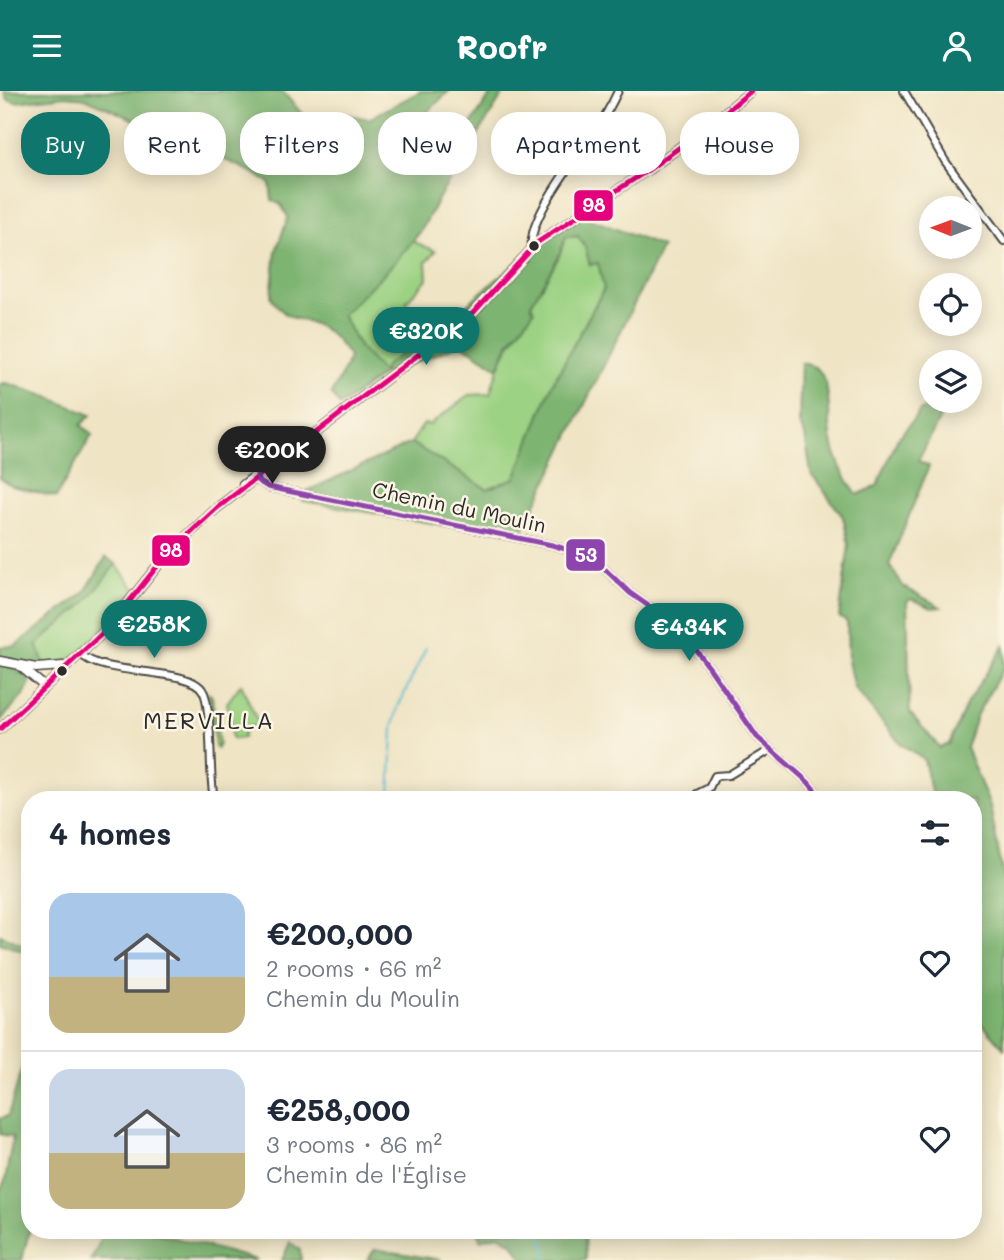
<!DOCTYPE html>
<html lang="en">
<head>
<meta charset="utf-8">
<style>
	body { margin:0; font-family:Mali,sans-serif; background:#f2f2f3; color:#1f2937; height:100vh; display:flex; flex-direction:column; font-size:26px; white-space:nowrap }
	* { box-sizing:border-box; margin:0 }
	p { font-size:23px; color:#747a83 }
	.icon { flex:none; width:38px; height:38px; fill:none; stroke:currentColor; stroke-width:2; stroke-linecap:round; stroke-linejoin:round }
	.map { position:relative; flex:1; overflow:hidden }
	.details { position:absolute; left:21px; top:700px; width:961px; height:448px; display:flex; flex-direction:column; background:#fff; border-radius:28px; box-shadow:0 4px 18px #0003 }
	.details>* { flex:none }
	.top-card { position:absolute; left:21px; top:21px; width:962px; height:63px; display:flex; gap:14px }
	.needle { width:46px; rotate:271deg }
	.buttons { position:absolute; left:919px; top:105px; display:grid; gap:14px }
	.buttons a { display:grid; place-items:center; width:63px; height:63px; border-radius:50%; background:#fff; box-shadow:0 4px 18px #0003; font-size:35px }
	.price { position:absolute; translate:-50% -60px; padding:0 16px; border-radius:24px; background:#0f766e; color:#fff; font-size:23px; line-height:46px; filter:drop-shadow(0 2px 4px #0008) }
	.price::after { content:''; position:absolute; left:50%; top:42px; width:21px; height:16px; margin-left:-10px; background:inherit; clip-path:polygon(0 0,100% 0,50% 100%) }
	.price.active { background:#222; color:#fff }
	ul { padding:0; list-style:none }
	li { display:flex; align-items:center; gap:21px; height:175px; padding:0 28px }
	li+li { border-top:2px solid #e0e1e3 }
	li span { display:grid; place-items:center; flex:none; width:196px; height:140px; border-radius:21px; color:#555 }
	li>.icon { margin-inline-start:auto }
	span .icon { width:84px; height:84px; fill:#fffc; stroke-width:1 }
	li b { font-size:30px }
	h2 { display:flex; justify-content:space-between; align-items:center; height:84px; padding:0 28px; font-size:30px }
	.chip { padding:0 24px; border-radius:28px; background:#fff; box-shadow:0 4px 18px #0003; font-size:24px; line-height:63px }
	.chip.active { background:#0f766e; color:#fff }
	header { display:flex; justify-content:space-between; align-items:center; height:91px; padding:0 28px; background:#0f766e; color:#fff; font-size:32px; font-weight:800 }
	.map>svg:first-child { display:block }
	.green { fill:#9cd283; stroke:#647e57; stroke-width:2 }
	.forest { fill:#7db471; stroke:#54704e; stroke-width:2 }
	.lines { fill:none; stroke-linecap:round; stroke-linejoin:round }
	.stream { stroke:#52b9d1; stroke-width:2 }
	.minor-casing { stroke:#484742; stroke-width:10 }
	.tertiary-casing { stroke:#484742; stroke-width:11 }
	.minor { stroke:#fff; stroke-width:6 }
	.tertiary { stroke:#fff; stroke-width:8 }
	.bus-1-casing { stroke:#fcf5e5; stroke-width:10 }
	.bus-2-casing { stroke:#fcf5e5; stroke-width:10 }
	.bus-1 { stroke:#e5007d; stroke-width:5 }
	.bus-2 { stroke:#8e44ad; stroke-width:5 }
	.bus-dot { fill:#2b2b2b; stroke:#fcf5e5; stroke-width:2.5 }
	.labels { text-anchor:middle; stroke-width:5; stroke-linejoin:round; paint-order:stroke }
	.street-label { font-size:21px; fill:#2b2b2b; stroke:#fcf5e5 }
	.quarter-label { font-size:24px; letter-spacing:2px; fill:#2b2b2b; stroke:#fcf5e5 }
	.line-badge { stroke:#fcf5e5; stroke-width:2.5 }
	.badge-label { font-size:19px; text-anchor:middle; font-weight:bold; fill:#fff }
</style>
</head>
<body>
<header><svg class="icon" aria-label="menu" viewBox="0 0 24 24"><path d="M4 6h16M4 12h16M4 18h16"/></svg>Roofr<svg class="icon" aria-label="person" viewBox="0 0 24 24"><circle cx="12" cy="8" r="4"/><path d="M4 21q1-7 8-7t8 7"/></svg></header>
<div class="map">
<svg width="1004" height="1169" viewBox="0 0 1004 1169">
	<rect width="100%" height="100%" fill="#fcf5e5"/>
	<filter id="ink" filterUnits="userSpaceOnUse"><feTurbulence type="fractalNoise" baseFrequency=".0143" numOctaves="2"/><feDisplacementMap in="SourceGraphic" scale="14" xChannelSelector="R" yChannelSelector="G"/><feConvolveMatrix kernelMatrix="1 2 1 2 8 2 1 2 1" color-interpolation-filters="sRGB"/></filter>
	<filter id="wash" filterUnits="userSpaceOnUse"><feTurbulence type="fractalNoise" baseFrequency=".00686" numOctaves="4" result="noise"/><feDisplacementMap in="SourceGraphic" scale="28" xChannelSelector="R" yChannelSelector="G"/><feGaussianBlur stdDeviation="1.57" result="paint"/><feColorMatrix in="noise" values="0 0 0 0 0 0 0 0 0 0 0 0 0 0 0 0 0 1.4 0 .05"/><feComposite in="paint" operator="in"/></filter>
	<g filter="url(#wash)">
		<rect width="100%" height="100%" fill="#efe4c4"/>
		<g class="green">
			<path d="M578,145l7,11 5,17 8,-2 6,26 -52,97 -37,93 -28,11 -76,-46 13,-19 6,1 39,-30 21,-1c10,-36 21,-54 44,-83l-3,-7 27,-46 8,-21z"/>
			<path d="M412,150l24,10 -10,11 1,17 -21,23 24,33 -45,31 -2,8 -23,-26 -18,-33z"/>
			<path d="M116,473l19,25c-15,19 -52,68 -75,75 -5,1 -11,1 -16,1l-7,-21 47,-40z"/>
			<path d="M241,593l18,41 -14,3 -2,10 -11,1 -5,-36z"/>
			<path d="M209,602l3,4 7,47 -2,4 -2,-2z"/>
		</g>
		<g class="forest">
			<path d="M4,0h278l34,39 20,-18 33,7 52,-28h28l-32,31 5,8 17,4 4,12 13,1 37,-56h12l-67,108 -17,32 -25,30 -54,54 18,33 23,25 2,-7 45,-31 116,-97 37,-22 79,31 -141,287 -73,-12 -5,3 -140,-24 2,-9 106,-49 76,46 28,-11 37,-93 52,-96 -6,-26 -8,2 -5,-18 -7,-11 -12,1 -8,21 -27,46 3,7 -25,32 -11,25 -37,-24 -77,30 -44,32 -9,-12 15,-27 3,-11c-7,-8 -14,-20 -22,-25 -24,-17 -38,-4 -56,-34l5,-46 12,-34 -7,-12 -9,-5 -2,-17 -20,-12 -165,-73 -19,-2 -50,6 -9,-3z"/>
			<path d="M801,272c5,1 11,2 15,5 17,12 11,54 16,73 4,21 13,37 25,54l20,-9 20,-46 24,-30 26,-6 -29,57 11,5 -40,99 15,22 37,20 -9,1 -20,-9 -5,2 3,112 30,35 9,-4 18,-41 37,-57v21l-27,47 -11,34 24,58 14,75v167l-31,-35v-213h-40l-9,-40 -24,-17 -46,-55 -6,-27 -1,-39 -8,-5 10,-72 -6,-28 -32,-44 -6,-38 -6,-12z"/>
			<path d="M6,292l42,14 43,18 -10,10 11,10 -36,62 -44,-11 -12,-8v-94z"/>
			<path d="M106,466l10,7 -32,40 -47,40 7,21 -38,-1 20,12 4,7 -6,12 -24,26v-74l15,-1 70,-54z"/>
			<path d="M0,844l30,13v6l-30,-11z"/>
			<path d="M30,949v188l-8,32h-22v-69l5,-10 8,-44 -13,-3v-15l8,-3z"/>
			<path d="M100,1139h46l111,30h-166l9,-18z"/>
			<path d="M478,1139h107l1,30h-63l-10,-17 -15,-8 -18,5z"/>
			<path d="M290,1151l10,8 1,10h-19z"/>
			<path d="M375,1158l67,11h-75z"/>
		</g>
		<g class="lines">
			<g class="stream">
				<path d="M390,709l3,-73 5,-20 28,-59"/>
				<path d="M542,1139l5,30"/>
			</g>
		</g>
	</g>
	<g filter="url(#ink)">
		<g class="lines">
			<defs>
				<g id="minor">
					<path d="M904,0l41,70 59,80"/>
					<path d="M532,156c-5,-28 45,-91 62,-114 9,-13 17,-27 24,-42"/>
					<path d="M257,384l1,6 10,6 284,58 40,12 38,36 40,28 17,17 24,32 46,67 51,45 15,18"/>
					<path d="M81,563c20,23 109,12 122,37 4,7 4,15 5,22 4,29 1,58 6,87"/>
					<path d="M697,703l12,-6 6,-12 14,-1 41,-25"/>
				</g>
				<g id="tertiary">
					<path d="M243,394l31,-24"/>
					<path d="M0,570l36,7 27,-2"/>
					<path d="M21,576l23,19"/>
					<path d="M0,638l109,-102 58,-73 50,-46 256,-195 65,-71 110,-72 53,-38 50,-41"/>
				</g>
			</defs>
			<use href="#minor" class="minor-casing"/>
			<use href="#tertiary" class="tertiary-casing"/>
			<use href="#minor" class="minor"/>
			<use href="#tertiary" class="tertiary"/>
			<defs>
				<path id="bus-1" d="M0,638l109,-102 58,-73 50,-46 256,-195 65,-71 110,-72 53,-38 50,-41"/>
				<path id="bus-2" d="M257,382l1,8 10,6 284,58 40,12 38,36 40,28 17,17 24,32 46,67 51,45 15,18"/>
			</defs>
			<use href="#bus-1" class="bus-1-casing"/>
			<use href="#bus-2" class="bus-2-casing"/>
			<use href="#bus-1" class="bus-1"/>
			<use href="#bus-2" class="bus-2"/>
		</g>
	</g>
	<g class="bus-dot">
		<circle cx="534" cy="155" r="6"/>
		<circle cx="62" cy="580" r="6"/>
	</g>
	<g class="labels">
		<g class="street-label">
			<text transform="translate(459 417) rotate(12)" y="7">Chemin du Moulin</text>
		</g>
		<g class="quarter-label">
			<text x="209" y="638">MERVILLA</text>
		</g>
	</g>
	<g class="line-badge">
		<rect x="573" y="98" width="41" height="33" rx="7" fill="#e5007d"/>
		<rect x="151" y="443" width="40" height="33" rx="7" fill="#e5007d"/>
		<rect x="565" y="447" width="41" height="34" rx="7" fill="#8e44ad"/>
	</g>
	<g class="badge-label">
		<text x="594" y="121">98</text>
		<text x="171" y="466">98</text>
		<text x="586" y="471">53</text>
	</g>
</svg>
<div class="buttons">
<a><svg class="needle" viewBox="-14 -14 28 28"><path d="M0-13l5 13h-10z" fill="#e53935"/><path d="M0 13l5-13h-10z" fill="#747a83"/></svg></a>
<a><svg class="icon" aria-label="locate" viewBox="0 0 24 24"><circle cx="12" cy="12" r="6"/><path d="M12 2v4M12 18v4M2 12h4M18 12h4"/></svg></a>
<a><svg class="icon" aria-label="layers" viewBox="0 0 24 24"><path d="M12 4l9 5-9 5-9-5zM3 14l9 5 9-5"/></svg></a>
</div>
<b class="price" style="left:426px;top:276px">€320K</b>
<b class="price active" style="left:272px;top:395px">€200K</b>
<b class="price" style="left:154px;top:569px">€258K</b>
<b class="price" style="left:689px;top:572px">€434K</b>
<div class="top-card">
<a class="chip active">Buy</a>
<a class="chip">Rent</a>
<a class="chip">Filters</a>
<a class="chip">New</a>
<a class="chip">Apartment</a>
<a class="chip">House</a>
</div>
<section class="details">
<h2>4 homes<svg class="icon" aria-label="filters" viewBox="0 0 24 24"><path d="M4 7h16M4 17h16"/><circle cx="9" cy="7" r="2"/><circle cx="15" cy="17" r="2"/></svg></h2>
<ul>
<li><span style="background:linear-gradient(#a9c7e8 60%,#c2b280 0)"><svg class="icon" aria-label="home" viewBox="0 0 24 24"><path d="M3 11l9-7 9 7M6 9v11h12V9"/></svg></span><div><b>€200,000</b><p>2 rooms · 66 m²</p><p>Chemin du Moulin</p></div><svg class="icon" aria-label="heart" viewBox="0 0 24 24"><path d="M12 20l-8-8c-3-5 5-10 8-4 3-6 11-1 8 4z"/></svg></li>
<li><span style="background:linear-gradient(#c9d6e8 60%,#c2b280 0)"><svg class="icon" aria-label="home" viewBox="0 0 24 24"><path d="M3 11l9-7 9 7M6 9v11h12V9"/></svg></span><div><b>€258,000</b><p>3 rooms · 86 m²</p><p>Chemin de l'Église</p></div><svg class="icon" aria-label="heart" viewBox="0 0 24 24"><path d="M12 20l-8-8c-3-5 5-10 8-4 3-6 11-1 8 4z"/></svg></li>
</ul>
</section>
</div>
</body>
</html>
